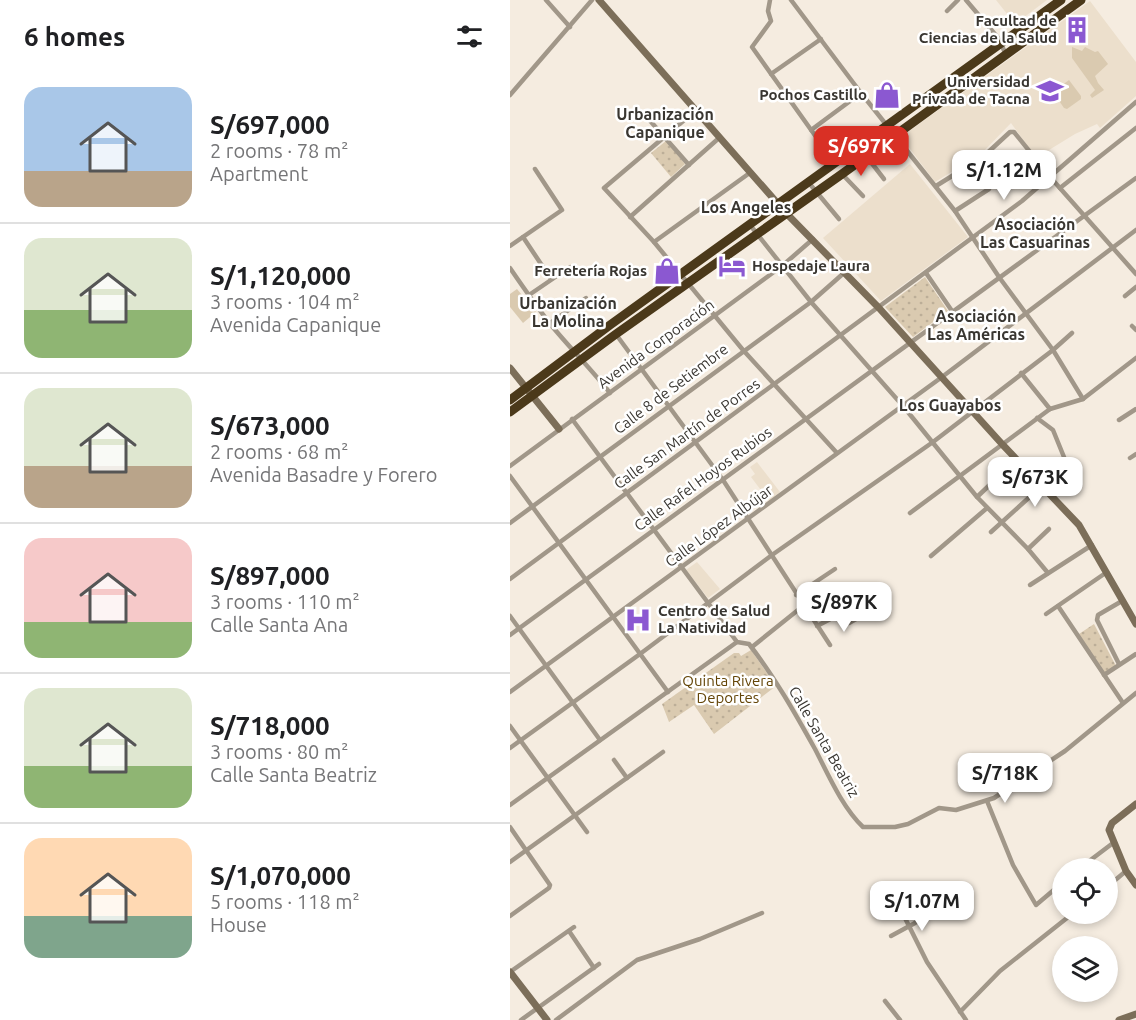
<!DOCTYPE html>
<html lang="en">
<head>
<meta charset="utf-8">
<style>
	body { margin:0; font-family:Ubuntu,sans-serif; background:#f6f6f6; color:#202124; height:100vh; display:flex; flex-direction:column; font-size:22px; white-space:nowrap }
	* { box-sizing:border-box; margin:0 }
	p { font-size:20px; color:#757577 }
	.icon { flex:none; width:33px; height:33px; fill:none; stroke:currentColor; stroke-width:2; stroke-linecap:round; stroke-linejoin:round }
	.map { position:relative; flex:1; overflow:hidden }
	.details { display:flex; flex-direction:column; background:#fff; width:510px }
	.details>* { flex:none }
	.fabs { position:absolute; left:542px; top:858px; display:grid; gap:12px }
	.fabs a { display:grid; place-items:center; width:66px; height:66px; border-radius:50%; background:#fff; box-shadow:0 3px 9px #0003; font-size:30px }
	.price { position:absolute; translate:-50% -51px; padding:0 14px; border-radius:12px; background:#fff; color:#222; font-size:20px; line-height:39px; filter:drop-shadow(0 2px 3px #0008) }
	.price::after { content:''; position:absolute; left:50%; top:36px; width:18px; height:14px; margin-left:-9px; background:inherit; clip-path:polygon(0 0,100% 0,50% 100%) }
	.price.on { background:#d93025; color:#fff }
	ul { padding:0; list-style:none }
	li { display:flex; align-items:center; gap:18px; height:150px; padding:0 24px }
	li+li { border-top:2px solid #e0e0e0 }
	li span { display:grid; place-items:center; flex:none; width:168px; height:120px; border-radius:18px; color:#555 }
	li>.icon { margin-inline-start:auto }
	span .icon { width:72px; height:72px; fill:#fffc; stroke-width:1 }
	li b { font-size:26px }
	h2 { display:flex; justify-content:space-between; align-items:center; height:72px; padding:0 24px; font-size:26px }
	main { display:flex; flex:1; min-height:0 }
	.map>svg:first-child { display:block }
	.built { fill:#ecdfcc }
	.grass { fill:#dacab0 }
	.park { fill:url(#park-dots) }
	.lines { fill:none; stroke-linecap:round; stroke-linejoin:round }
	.street { stroke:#a19789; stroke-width:4.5 }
	.secondary { stroke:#7c6e59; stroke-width:7 }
	.highway { stroke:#4b391a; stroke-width:9 }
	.labels { text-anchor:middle; stroke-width:5; stroke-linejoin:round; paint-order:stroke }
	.poi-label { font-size:15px; font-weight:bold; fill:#393631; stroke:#fff; text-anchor:end }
	.street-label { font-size:15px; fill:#393631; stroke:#fff }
	.park-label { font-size:15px; fill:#644507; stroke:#fff }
	.neighbourhood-label { font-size:16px; font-weight:bold; fill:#393631; stroke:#fff }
</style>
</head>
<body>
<main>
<section class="details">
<h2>6 homes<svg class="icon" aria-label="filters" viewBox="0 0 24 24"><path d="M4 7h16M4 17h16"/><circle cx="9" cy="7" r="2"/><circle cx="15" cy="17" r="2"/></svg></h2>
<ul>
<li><span style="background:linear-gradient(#a9c7e8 70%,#b9a48a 0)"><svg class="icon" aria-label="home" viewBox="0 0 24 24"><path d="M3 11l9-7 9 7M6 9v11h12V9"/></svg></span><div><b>S/697,000</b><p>2 rooms · 78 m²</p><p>Apartment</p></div></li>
<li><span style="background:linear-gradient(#dfe7d0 60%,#8fb573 0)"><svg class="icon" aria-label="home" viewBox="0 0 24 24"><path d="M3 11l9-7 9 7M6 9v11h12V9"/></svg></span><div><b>S/1,120,000</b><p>3 rooms · 104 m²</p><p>Avenida Capanique</p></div></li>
<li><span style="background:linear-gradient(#dfe7d0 65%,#b9a48a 0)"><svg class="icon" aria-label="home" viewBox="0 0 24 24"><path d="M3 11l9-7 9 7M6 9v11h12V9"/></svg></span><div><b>S/673,000</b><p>2 rooms · 68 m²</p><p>Avenida Basadre y Forero</p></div></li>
<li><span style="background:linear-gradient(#f6c9c9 70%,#8fb573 0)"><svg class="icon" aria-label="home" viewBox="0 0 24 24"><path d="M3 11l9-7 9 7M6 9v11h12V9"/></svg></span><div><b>S/897,000</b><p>3 rooms · 110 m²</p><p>Calle Santa Ana</p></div></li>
<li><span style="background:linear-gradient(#dfe7d0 65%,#8fb573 0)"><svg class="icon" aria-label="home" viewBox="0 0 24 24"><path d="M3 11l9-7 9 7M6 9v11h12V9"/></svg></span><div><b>S/718,000</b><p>3 rooms · 80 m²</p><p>Calle Santa Beatriz</p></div></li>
<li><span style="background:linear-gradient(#ffd9b3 65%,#7fa58c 0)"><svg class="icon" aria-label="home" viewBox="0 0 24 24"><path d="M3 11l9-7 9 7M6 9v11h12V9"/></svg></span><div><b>S/1,070,000</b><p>5 rooms · 118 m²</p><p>House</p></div></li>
</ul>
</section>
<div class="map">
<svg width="626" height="1020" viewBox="0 0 626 1020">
	<defs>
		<pattern id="park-dots" width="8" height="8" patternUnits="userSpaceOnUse" patternTransform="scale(1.5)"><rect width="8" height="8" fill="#dacab0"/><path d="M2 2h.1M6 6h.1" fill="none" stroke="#bcae98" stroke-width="1.8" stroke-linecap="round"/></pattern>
	</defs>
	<rect width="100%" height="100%" fill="#f5ece0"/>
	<g class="built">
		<path d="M486,0h51l-32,24z"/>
		<path d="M580,1l46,61v34l-36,32 -3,-4 -22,10 -39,24 -25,-35 -30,31 -46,28 -34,-45z"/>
		<path d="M400,164l58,73 -87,64 -58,-63z"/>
		<path d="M247,462l23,30 -11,9 -18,-24 4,-3 -5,-7z"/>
		<path d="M187,562l23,27 -12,9 -22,-28z"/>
	</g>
	<g class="grass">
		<path d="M562,47l10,4 3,-4 10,5 3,-1 10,13 -13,12 3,7 6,7 -12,8 -2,-3 5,-5 -23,-32z"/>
		<path d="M559,80l12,16v3l-14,10 -3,-1 -11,-16z"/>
		<path d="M7,289l19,23 -13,11 -13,-16v-13z"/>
	</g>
	<g class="park">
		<path d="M156,141l19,23 -14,13 -20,-24z"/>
		<path d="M415,277l23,34 -35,26 -28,-30z"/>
		<path d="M584,624l22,42 -12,7 -25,-39z"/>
		<path d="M241,650l25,36 -62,48 -20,-29 -25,17 -7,-18 72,-51h5l2,3z"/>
	</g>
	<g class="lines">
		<g class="street">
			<path d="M36,0l24,27"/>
			<path d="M260,0l-2,11 3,10 -19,26 82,115"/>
			<path d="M281,0l70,93 94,118 44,66 54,73 30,49"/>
			<path d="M456,0l33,39 7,16"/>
			<path d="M437,11l11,-11"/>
			<path d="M261,74l50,-35"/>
			<path d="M0,95l82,-95"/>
			<path d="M185,111l-91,77 50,54 89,108 94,103"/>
			<path d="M135,115l44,50"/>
			<path d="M301,130l50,-37"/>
			<path d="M357,157l17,22"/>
			<path d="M332,174l21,22"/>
			<path d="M299,183l30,36"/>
			<path d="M426,186l48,-30 26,-24h4l37,46 85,96"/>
			<path d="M550,188l76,-60"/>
			<path d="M445,211l34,-22"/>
			<path d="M120,217l89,-79"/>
			<path d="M240,225l61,77 92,104 74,91 51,52 20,24"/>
			<path d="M13,237l28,42"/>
			<path d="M144,242l97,-70"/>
			<path d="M0,246l52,-36 -27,-41"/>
			<path d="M0,268c13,19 27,39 41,57 19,23 40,44 59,68"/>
			<path d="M416,273l26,38"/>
			<path d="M19,295l41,-28"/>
			<path d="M615,296l11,-9"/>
			<path d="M40,323l36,-25"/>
			<path d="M622,326l4,4"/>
			<path d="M105,333l108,147 107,165"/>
			<path d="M511,373l29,36"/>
			<path d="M62,419l165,223 12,2c25,32 46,69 66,105 13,25 27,58 48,78h32l13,-3 31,-16 17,2 38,-12 71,-47 71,-58"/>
			<path d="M609,420l17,-11"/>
			<path d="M620,458l6,-4"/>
			<path d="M0,466l272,-200 31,-27"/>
			<path d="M0,476l158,216"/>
			<path d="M467,497l23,-22"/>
			<path d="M400,513l140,-104 33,-10 53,-41"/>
			<path d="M0,523l301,-221 34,-30"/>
			<path d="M481,532l74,-67 1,-3 -13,-32 -16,-12"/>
			<path d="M518,549l21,-20"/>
			<path d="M421,556l56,-48"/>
			<path d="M0,579l512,-378 114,-99"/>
			<path d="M520,585l62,-40"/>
			<path d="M286,595l39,-26"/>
			<path d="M548,606l65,97"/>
			<path d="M536,614l61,-42"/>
			<path d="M0,616l90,124"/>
			<path d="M307,626l19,-10 8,1 5,6 14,-8"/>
			<path d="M0,635l626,-457"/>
			<path d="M242,647l51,-41"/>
			<path d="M609,664l-22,-44 1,-5 24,-14"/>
			<path d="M594,675l32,-21"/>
			<path d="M0,692l432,-315 194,-147"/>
			<path d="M0,726l77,106"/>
			<path d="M0,748l130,-94 132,-99 161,-113 120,-92 19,-17"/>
			<path d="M104,760l13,18"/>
			<path d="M477,801l26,64 23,40 26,-22"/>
			<path d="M0,805l227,-163"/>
			<path d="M0,827l40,58 -1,3 -39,28"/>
			<path d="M0,862l153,-110"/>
			<path d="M570,868l33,-25"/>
			<path d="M597,887l19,-16"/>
			<path d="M393,914l24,48 39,58"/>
			<path d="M59,931l25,37"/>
			<path d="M381,936l24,-13 23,-18"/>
			<path d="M0,972l64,-45"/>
			<path d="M375,1001l15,19"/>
			<path d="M450,1012l40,-41 72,-57"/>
			<path d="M11,1020l78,-56"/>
			<path d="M46,1020l81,-60 63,-21 62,-26"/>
		</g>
		<g class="secondary">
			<path d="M89,0l187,213 93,95 123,136 77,81 57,99"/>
			<path d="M0,368l49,61"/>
			<path d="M626,804l-24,19 -3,7 17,41 10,14"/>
			<path d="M0,972l37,48"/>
			<path d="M609,1020l17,-6"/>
		</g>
		<g class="highway">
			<path d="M0,400l100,-75 451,-325"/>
			<path d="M0,412l106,-78 226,-160 239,-174"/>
		</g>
	</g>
	<defs>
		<symbol id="building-bare" viewBox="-9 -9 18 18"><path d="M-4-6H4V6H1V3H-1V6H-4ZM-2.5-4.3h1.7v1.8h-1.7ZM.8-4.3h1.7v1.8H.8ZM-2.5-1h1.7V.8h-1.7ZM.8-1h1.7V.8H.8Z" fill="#8b58d1" stroke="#fff" stroke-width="2.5" paint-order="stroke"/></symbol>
		<symbol id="university-bare" viewBox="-9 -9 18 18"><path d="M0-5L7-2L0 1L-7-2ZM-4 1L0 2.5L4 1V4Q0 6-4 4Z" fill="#8b58d1" stroke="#fff" stroke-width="2.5" paint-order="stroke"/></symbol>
		<symbol id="shop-bare" viewBox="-9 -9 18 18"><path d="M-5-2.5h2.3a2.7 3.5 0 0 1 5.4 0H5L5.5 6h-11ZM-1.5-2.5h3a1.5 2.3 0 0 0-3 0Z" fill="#8b58d1" stroke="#fff" stroke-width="2.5" paint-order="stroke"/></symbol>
		<symbol id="hotel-bare" viewBox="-9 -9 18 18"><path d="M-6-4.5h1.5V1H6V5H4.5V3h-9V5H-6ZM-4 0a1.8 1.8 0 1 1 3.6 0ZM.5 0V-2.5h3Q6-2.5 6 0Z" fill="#8b58d1" stroke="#fff" stroke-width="2.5" paint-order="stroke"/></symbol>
		<symbol id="hospital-bare" viewBox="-9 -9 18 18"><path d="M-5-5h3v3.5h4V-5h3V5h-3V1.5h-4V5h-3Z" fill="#8b58d1" stroke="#fff" stroke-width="2.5" paint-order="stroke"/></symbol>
	</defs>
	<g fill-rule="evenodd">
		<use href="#building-bare" x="548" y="11" width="38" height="38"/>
		<use href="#university-bare" x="521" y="72" width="38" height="38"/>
		<use href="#shop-bare" x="358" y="76" width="38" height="38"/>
		<use href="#hotel-bare" x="203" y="247" width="38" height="38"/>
		<use href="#shop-bare" x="138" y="252" width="38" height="38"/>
		<use href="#hospital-bare" x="109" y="601" width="38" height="38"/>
	</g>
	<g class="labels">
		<g class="poi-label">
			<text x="547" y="26">Facultad de<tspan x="547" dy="17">Ciencias de la Salud</tspan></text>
			<text x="520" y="87">Universidad<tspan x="520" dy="17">Privada de Tacna</tspan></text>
			<text x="357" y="100">Pochos Castillo</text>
			<text x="242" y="271" text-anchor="start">Hospedaje Laura</text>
			<text x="137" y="276">Ferretería Rojas</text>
			<text x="148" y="616" text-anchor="start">Centro de Salud<tspan x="148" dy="17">La Natividad</tspan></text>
		</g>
		<g class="street-label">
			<text transform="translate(146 344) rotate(-36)" y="5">Avenida Corporación</text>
			<text transform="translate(161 389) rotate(-37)" y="5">Calle 8 de Setiembre</text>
			<text transform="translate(177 434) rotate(-36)" y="5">Calle San Martín de Porres</text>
			<text transform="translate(193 479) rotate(-36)" y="5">Calle Rafel Hoyos Rubios</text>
			<text transform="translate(209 526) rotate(-36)" y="5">Calle López Albújar</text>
			<text transform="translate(314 742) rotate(60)" y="5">Calle Santa Beatriz</text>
		</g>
		<g class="park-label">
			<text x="218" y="686">Quinta Rivera<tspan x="218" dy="17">Deportes</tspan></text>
		</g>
		<g class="neighbourhood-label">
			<text x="155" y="120">Urbanización<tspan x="155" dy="18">Capanique</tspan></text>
			<text x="236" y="213">Los Angeles</text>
			<text x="525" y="230">Asociación<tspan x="525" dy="18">Las Casuarinas</tspan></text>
			<text x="58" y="309">Urbanización<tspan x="58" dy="18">La Molina</tspan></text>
			<text x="466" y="322">Asociación<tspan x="466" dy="18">Las Américas</tspan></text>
			<text x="440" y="411">Los Guayabos</text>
		</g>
	</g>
</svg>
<div class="fabs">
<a><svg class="icon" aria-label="locate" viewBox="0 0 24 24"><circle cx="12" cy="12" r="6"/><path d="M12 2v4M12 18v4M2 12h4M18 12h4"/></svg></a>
<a><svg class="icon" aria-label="layers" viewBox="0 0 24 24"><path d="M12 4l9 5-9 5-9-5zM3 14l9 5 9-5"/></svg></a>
</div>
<b class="price on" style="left:351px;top:177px">S/697K</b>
<b class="price" style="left:494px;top:201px">S/1.12M</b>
<b class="price" style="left:525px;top:508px">S/673K</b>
<b class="price" style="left:334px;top:633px">S/897K</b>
<b class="price" style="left:495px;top:804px">S/718K</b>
<b class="price" style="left:412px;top:932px">S/1.07M</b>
</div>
</main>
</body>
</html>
